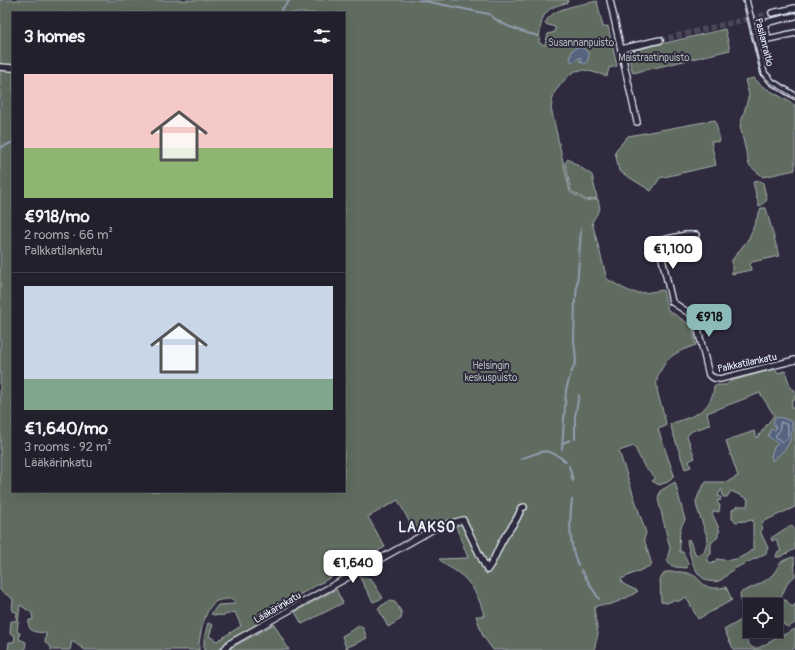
<!DOCTYPE html>
<html lang="en">
<head>
<meta charset="utf-8">
<style>
	body { margin:0; font-family:Pangolin,sans-serif; background:#2f2d3a; color:#f1f3f6; height:100vh; display:flex; flex-direction:column; font-size:15px; white-space:nowrap }
	* { box-sizing:border-box; margin:0 }
	p { font-size:13px; color:#a3a3aa }
	.icon { flex:none; width:22px; height:22px; fill:none; stroke:currentColor; stroke-width:2; stroke-linecap:round; stroke-linejoin:round }
	.map { position:relative; flex:1; overflow:hidden }
	.drawer { position:absolute; left:12px; top:12px; width:333px; height:480px; display:flex; flex-direction:column; background:#23202e; border-radius:0px; box-shadow:0 4px 16px #0002,0 0 0 1px #403e4a }
	.drawer>* { flex:none }
	.fabs { position:absolute; left:743px; top:598px; display:grid; gap:8px }
	.fabs a { display:grid; place-items:center; width:40px; height:40px; border-radius:0px; background:#23202e; box-shadow:0 4px 16px #0002,0 0 0 1px #403e4a; font-size:20px }
	.price { position:absolute; translate:-50% -34px; padding:0 9px; border-radius:8px; background:#fff; color:#222; font-size:13px; line-height:26px; filter:drop-shadow(0 1px 2px #0008) }
	.price::after { content:''; position:absolute; left:50%; top:24px; width:12px; height:9px; margin-left:-6px; background:inherit; clip-path:polygon(0 0,100% 0,50% 100%) }
	.price.on { background:#8bbbb9; color:#111 }
	ul { padding:0; list-style:none }
	li { display:grid; align-content:center; gap:8px; height:212px; padding:0 12px }
	li+li { border-top:1px solid #403e4a }
	li span { display:grid; place-items:center; height:124px; border-radius:0px; color:#555 }
	li>.icon { margin-inline-start:auto }
	span .icon { width:72px; height:72px; fill:#fffc; stroke-width:1 }
	li b { font-size:17px }
	h2 { display:flex; justify-content:space-between; align-items:center; height:48px; padding:0 12px; font-size:17px }
	.map>svg:first-child { display:block }
	.green { fill:#616c61; stroke:#a4aeac; fill-rule:evenodd }
	.water { fill:#57637f; stroke:#919caf }
	.lines { fill:none; stroke-linecap:round; stroke-linejoin:round }
	.shore { stroke:#aeb8c8; stroke-width:1 }
	.stream { stroke:#919caf; stroke-width:2 }
	.street-tunnel { stroke:#4b4859; stroke-width:5.5; stroke-dasharray:5.5 3; stroke-linecap:butt }
	.street-casing { stroke:#e8f1f8; stroke-width:8 }
	.street { stroke:#2f2a3d; stroke-width:5.5 }
	.tram { stroke:#e8f1f8; stroke-width:1 }
	.labels { text-anchor:middle; stroke-width:4; stroke-linejoin:round; paint-order:stroke }
	.park-label { font-size:10px; fill:#abb5b4; stroke:#2f2a3d }
	.street-label { font-size:10px; fill:#e8f1f8; stroke:#2f2a3d }
	.district-label { font-size:14px; font-weight:bold; letter-spacing:1px; fill:#e8f1f8; stroke:#2f2a3d }
</style>
</head>
<body>
<div class="map">
<svg width="795" height="650" viewBox="0 0 795 650">
	<rect width="100%" height="100%" fill="#2f2a3d"/>
	<filter id="ink" filterUnits="userSpaceOnUse"><feTurbulence type="fractalNoise" baseFrequency=".025" numOctaves="2"/><feDisplacementMap in="SourceGraphic" scale="8" xChannelSelector="R" yChannelSelector="G"/><feConvolveMatrix kernelMatrix="1 2 1 2 8 2 1 2 1" color-interpolation-filters="sRGB"/></filter>
	<g filter="url(#ink)">
		<g class="green">
			<path d="M0,0h569l-2,3c-26,5 -26,16 -28,40l6,2 3,-11 7,-2v-5l-10,-3c5,-17 37,-19 52,-23l6,26 5,-1 9,40 -8,2 -2,8 -22,-6 -10,1 -8,6 -13,16 -3,15 19,84 16,9 12,-2 2,10 -8,13 15,57c28,16 25,16 56,11l5,20 24,16 4,19c-17,6 -28,10 -36,27 -2,4 -4,9 -3,15 1,13 8,25 9,39l-8,3 16,46 -6,7 -9,3 -7,-4 4,-3 -11,-10 -11,-22 -15,5 27,82 -2,6 8,26 -31,14 2,5 15,7c-6,5 -24,13 -31,14 -6,0 -7,-1 -13,3l4,26 -4,16h-101l-10,-14 -7,-20h8c-3,-16 -13,-35 -27,-44 -7,-5 -12,-6 -18,-13l29,-1 -13,-34 -26,-2 -15,9 -16,-31 -30,17 17,30 -120,67 3,6 -39,20 -9,10h-16v-12l4,-15 5,2 -4,11 8,5 24,-15 -6,-14c-9,3 -15,5 -24,2l7,-9 16,-1v-5c-6,0 -14,0 -19,3 -10,6 -17,38 -16,48h-114l-13,-9 -2,9h-19v-3l-6,-5 1,-9c-10,-1 -19,0 -17,-13h4l-1,-7 -12,-8 -3,27 3,1 -1,6 7,3 -1,8h-17l1,-8h5l1,-7 -5,-1 1,-13h5l1,-9 -5,-1 1,-12 -13,-9zM13,13h331v478h-331z"/>
			<path d="M725,29l5,21 -97,23 -6,-21z"/>
			<path d="M754,78l8,8 33,19v65l-32,7 -14,-12 -9,-39 9,-31 -4,-15z"/>
			<path d="M715,120l5,20 -1,2 -8,-1 5,24 -56,13 -9,13 -32,-20 -4,-20 13,-15z"/>
			<path d="M568,159l24,16 5,23 -10,2 -16,-9 -6,-28z"/>
			<path d="M761,181l2,2 4,17 -8,7 -6,-25z"/>
			<path d="M761,208h5l13,48 -27,6 -2,2 1,6 -19,4v-14l17,-22z"/>
			<path d="M775,369l2,4 8,-2 6,18 4,1v10l-3,-1v9l3,1v98l-33,15 -1,11 7,15 -2,5c-9,6 -20,9 -30,15 -7,3 -10,10 -17,13 -23,6 -30,-26 -32,-41l2,-1 7,16 8,-3 4,-13 -11,-31 -1,-7 5,-12 5,-7h21l11,-6 -12,-35 28,-10 3,7 17,-23 -14,-22 -53,20 3,12 -18,6 -5,5 8,22 -6,3 2,6 -6,2 -15,-45c22,-8 41,-11 44,-37l3,-2h9l5,-4zM783,418l9,4c1,17 -4,26 -17,36l-4,-2 7,-11 -3,-15zM721,490h1l1,7h4l4,-6 17,8 -1,7h-9l-6,4v9l4,3 17,-2v29c-12,10 -21,13 -36,10l-5,5 -4,-3v-4l3,-3v-11l7,-6v-4l2,-2 -8,-18 3,-2 4,1 1,-7 -3,-2 1,-3 2,1 1,-4 -3,-1z"/>
			<path d="M675,482l10,38c-8,11 -5,19 -5,32h3l5,11 -1,5 -12,-1 -6,-3 -2,-5 3,-11 -12,-49 2,-8z"/>
			<path d="M791,525l4,5v19l-15,8h-4l1,-4 4,-2 -5,-12 -4,2 -1,-3z"/>
			<path d="M794,557l1,19 -7,6 -12,26v-3h-26v5c-9,-3 -9,-9 -10,-17 9,-5 23,-9 31,-17 10,-9 4,-15 23,-19z"/>
			<path d="M665,572c7,0 15,-1 22,1 18,4 11,19 39,14l6,13 -34,19 -12,-22 -9,5 -3,-2 -7,3 -6,-1 -1,-23z"/>
			<path d="M363,577l8,2 12,19 -10,4 -13,-24z"/>
			<path d="M336,589l7,14 -41,21 -7,-12z"/>
			<path d="M784,600h2l6,7 3,-3v19l-7,4 -4,-2 -5,-10z"/>
			<path d="M389,601l6,1 7,11 -1,6 -13,8 -10,-19z"/>
			<path d="M748,616l1,9c-9,7 -3,17 4,23h5l37,-19v19l-3,2h-58l-10,-20z"/>
			<path d="M274,624l15,26h-59l1,-2z"/>
			<path d="M359,626h3l5,12 -21,10 -4,-12z"/>
		</g>
		<g class="water">
			<path d="M578,47l5,1 6,6 -1,6 -3,4 -6,-3 3,-1 -2,-3 -6,5 -4,-2 2,-10z"/>
			<path d="M775,417l8,1 9,4c1,22 -6,27 -20,39l-1,-5 3,-9 4,-3 -10,-8 3,-7 4,1 1,-3 -3,-4z"/>
		</g>
		<g class="lines">
			<path class="shore" d="M781,422l7,3v12l-5,6 -8,-7 4,-5z"/>
			<g class="stream">
				<path d="M300,0h1"/>
				<path d="M419,0l70,14c12,12 33,18 49,22"/>
				<path d="M281,10l9,-10"/>
				<path d="M0,148l13,-6"/>
				<path d="M579,257l2,-28"/>
				<path d="M576,297l3,-37"/>
				<path d="M571,373l5,-12 -2,-21 1,-40"/>
				<path d="M575,439v-23l4,-21"/>
				<path d="M563,443l7,-3"/>
				<path d="M562,449l4,-59 4,-14"/>
				<path d="M521,459c20,-8 27,-13 45,3"/>
				<path d="M569,466l4,15"/>
				<path d="M572,500c-3,23 -3,44 6,65"/>
				<path d="M581,570l18,29"/>
			</g>
			<path class="street-tunnel" d="M660,40l112,-27"/>
			<defs>
				<g id="street">
					<path d="M610,0l27,122"/>
					<path d="M746,0l18,73 8,9 23,14"/>
					<path d="M772,13l23,-5"/>
					<path d="M795,16l-31,7 4,16 27,-6"/>
					<path d="M621,49l39,-9"/>
					<path d="M0,67l13,1"/>
					<path d="M696,235h-10l-28,6 14,61 23,15 14,58 5,3 6,1 75,-19"/>
					<path d="M224,650l5,-6 208,-117 26,-7 24,50c8,-10 10,-21 17,-32 6,-11 14,-17 17,-30l3,-1"/>
				</g>
			</defs>
			<use href="#street" class="street-casing"/>
			<use href="#street" class="street"/>
			<path class="tram" d="M744,0l18,74 9,9 24,15"/>
		</g>
	</g>
	<g class="labels">
		<g class="park-label">
			<text x="581" y="46">Susannanpuisto</text>
			<text x="654" y="61">Maistraatinpuisto</text>
			<text x="491" y="369">Helsingin<tspan x="491" dy="12">keskuspuisto</tspan></text>
		</g>
		<g class="street-label">
			<text transform="translate(765 42) rotate(76)" y="4">Pasilanraitio</text>
			<text transform="translate(747 362) rotate(-12)" y="4">Palkkatilankatu</text>
			<text transform="translate(277 607) rotate(-30)" y="4">Lääkärinkatu</text>
		</g>
		<g class="district-label">
			<text x="427" y="532">LAAKSO</text>
		</g>
	</g>
</svg>
<div class="fabs">
<a><svg class="icon" aria-label="locate" viewBox="0 0 24 24"><circle cx="12" cy="12" r="6"/><path d="M12 2v4M12 18v4M2 12h4M18 12h4"/></svg></a>
</div>
<b class="price" style="left:673px;top:270px">€1,100</b>
<b class="price on" style="left:709px;top:338px">€918</b>
<b class="price" style="left:353px;top:584px">€1,640</b>
<section class="drawer">
<h2>3 homes<svg class="icon" aria-label="filters" viewBox="0 0 24 24"><path d="M4 7h16M4 17h16"/><circle cx="9" cy="7" r="2"/><circle cx="15" cy="17" r="2"/></svg></h2>
<ul>
<li><span style="background:linear-gradient(#f6c9c9 60%,#8fb573 0)"><svg class="icon" aria-label="home" viewBox="0 0 24 24"><path d="M3 11l9-7 9 7M6 9v11h12V9"/></svg></span><div><b>€918/mo</b><p>2 rooms · 66 m²</p><p>Palkkatilankatu</p></div></li>
<li><span style="background:linear-gradient(#c9d6e8 75%,#7fa58c 0)"><svg class="icon" aria-label="home" viewBox="0 0 24 24"><path d="M3 11l9-7 9 7M6 9v11h12V9"/></svg></span><div><b>€1,640/mo</b><p>3 rooms · 92 m²</p><p>Lääkärinkatu</p></div></li>
</ul>
</section>
</div>
</body>
</html>
